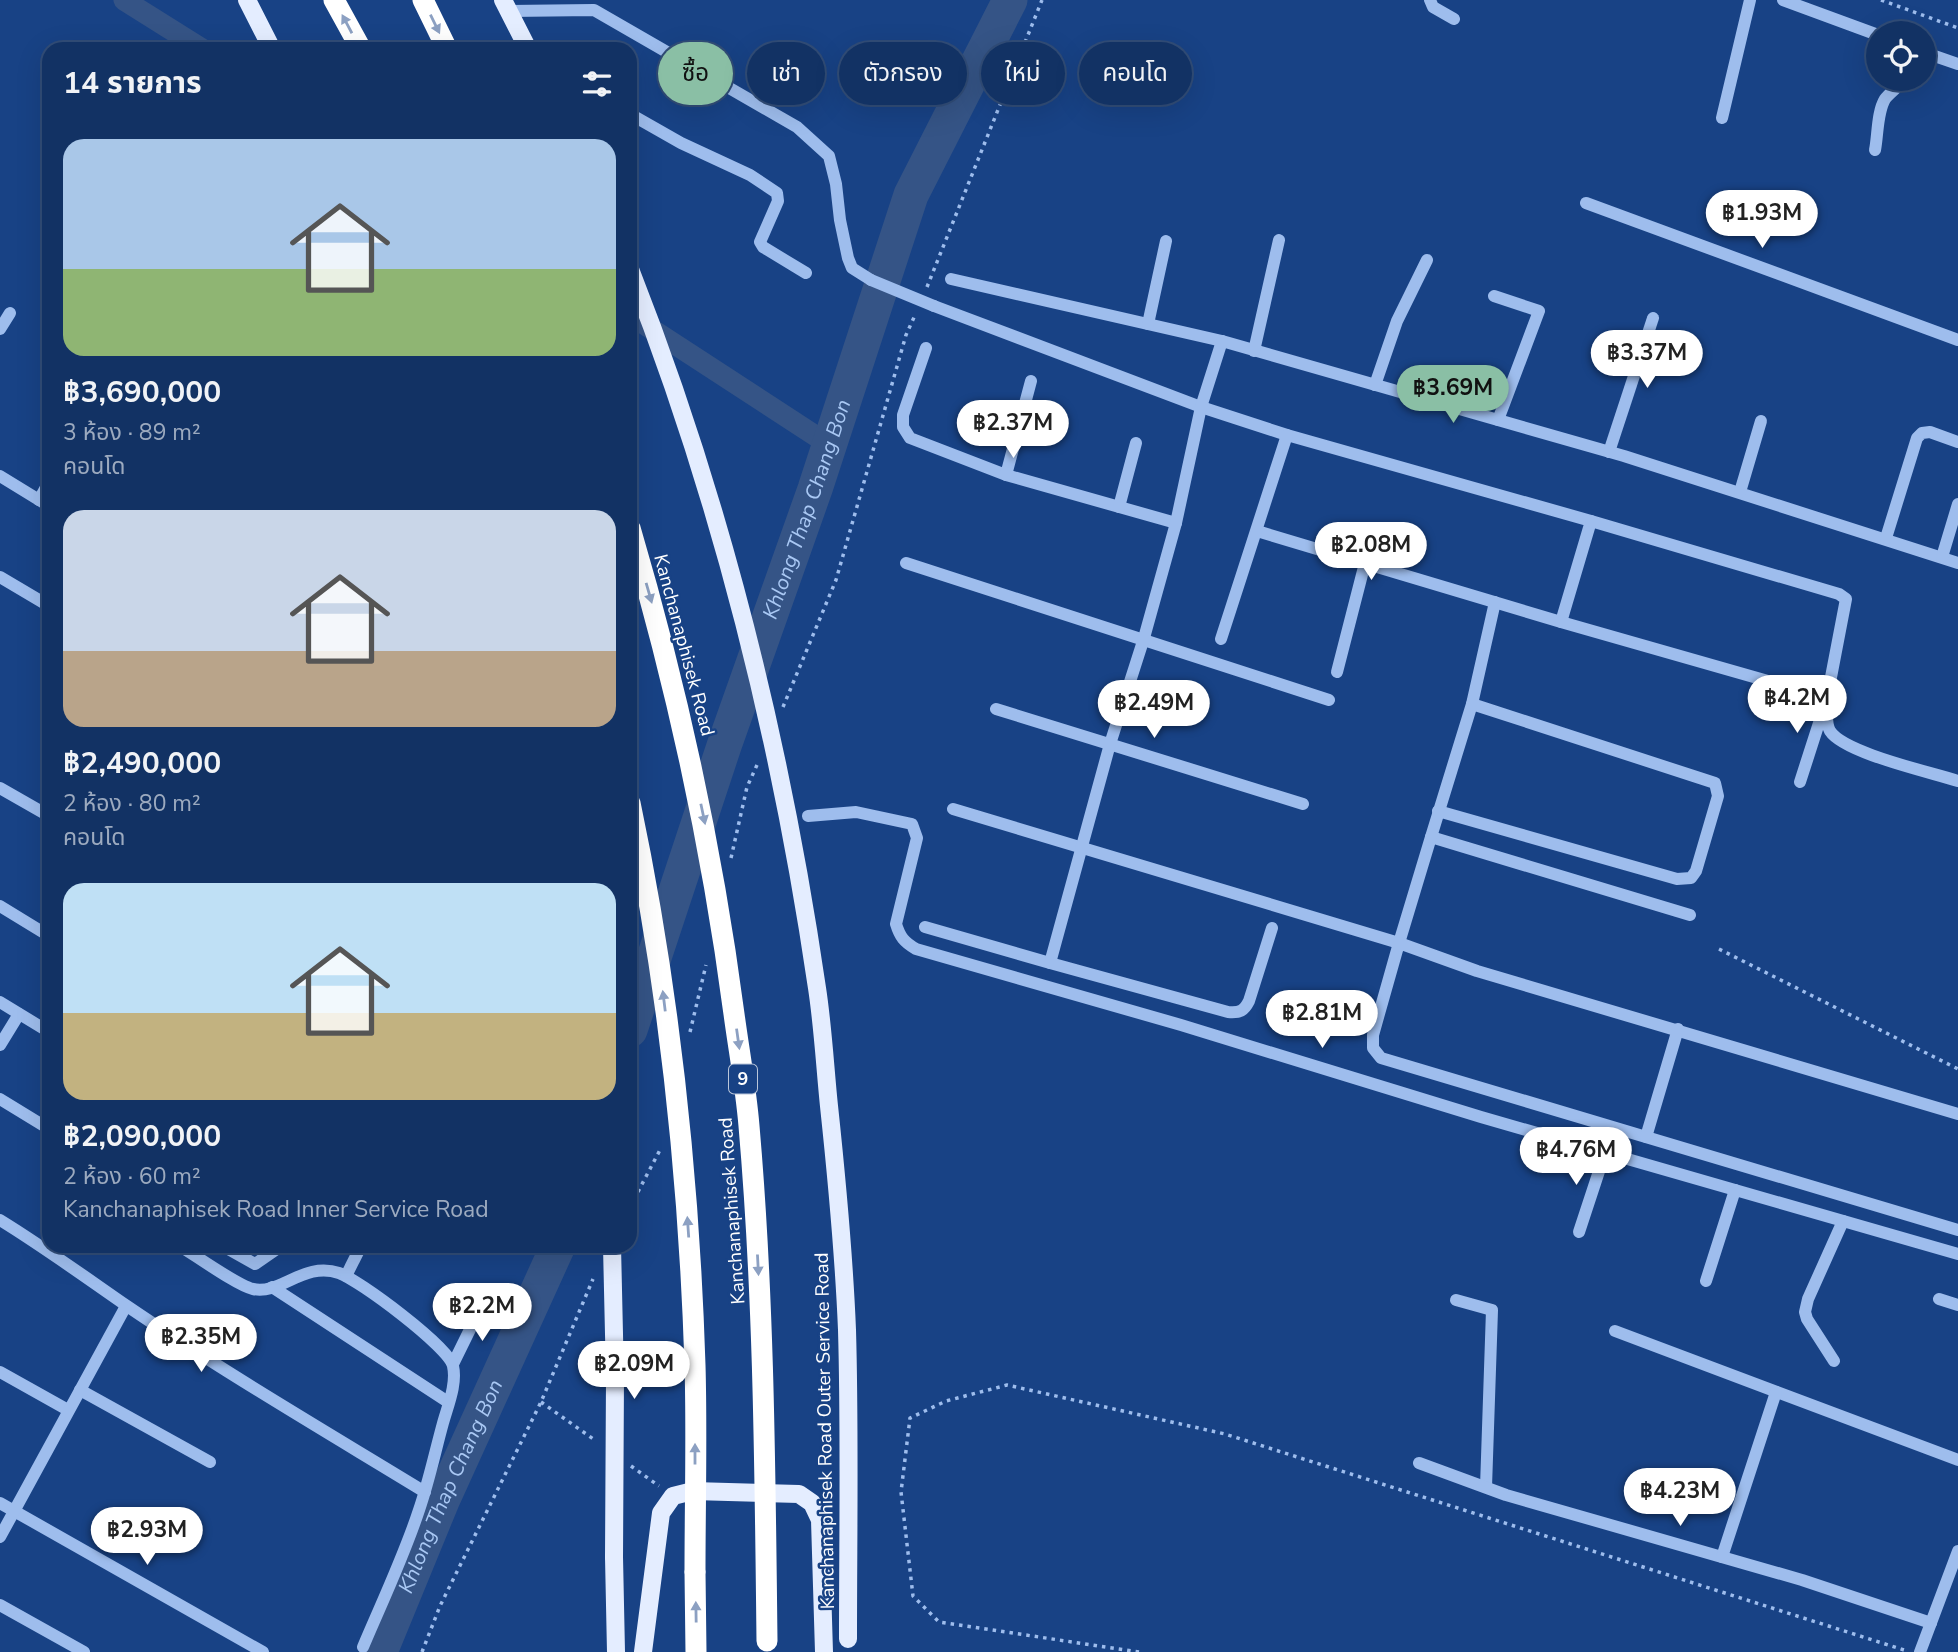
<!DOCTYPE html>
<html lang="th">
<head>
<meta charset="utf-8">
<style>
	body { margin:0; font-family:"Nunito Sans","Noto Sans Thai",sans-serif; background:#1f3e6d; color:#f1f3f6; height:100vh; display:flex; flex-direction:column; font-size:26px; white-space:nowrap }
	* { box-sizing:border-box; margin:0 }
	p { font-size:23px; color:#9caabf }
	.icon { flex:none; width:38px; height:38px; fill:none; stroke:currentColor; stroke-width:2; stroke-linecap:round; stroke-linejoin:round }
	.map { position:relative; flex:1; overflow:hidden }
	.details { position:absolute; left:42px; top:42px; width:595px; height:1211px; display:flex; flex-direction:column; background:#123264; border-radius:21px; box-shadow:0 7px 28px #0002,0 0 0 2px #314d78 }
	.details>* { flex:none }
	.hud { position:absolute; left:658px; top:42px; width:665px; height:63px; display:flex; gap:14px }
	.tools { position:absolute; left:1866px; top:21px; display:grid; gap:14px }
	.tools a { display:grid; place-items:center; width:70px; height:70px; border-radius:50%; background:#123264; box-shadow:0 7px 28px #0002,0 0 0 2px #314d78; font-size:35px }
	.price { position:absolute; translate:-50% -60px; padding:0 16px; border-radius:24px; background:#fff; color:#222; font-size:23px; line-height:46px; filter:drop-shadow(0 2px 4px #0008) }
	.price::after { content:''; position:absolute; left:50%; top:42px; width:21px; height:16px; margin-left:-10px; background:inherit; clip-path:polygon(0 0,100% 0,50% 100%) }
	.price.selected { background:#8abfa5; color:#111 }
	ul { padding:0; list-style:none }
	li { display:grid; align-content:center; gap:14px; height:371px; padding:0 21px }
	li span { display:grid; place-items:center; height:217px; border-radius:21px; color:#555 }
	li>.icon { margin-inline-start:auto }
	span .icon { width:126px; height:126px; fill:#fffc; stroke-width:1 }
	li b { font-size:30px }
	h2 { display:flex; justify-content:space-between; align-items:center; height:84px; padding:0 21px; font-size:30px }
	.tag { padding:0 24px; border-radius:32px; background:#123264; box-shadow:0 7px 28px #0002,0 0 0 2px #314d78; font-size:24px; line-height:63px }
	.tag.selected { background:#8abfa5; color:#111 }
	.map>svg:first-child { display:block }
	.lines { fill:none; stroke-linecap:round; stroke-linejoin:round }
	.canal { stroke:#355486; stroke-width:21 }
	.river { stroke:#355486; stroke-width:35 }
	.path { stroke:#9ebded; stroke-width:3.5; stroke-dasharray:3.5 5; stroke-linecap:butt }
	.minor { stroke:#9ebded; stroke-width:12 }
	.major { stroke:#e4edff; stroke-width:18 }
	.highway { stroke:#fff; stroke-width:21 }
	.minor-bridge { stroke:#9ebded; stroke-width:12 }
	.major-bridge { stroke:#e4edff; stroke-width:18 }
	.highway-bridge { stroke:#fff; stroke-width:21 }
	.oneway { fill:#8ca0c2 }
	.labels { text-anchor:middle; stroke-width:5; stroke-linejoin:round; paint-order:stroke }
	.shield { fill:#184285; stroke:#bac6da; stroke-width:2 }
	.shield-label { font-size:18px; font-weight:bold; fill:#fff }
	.street-label { font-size:19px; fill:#fff; stroke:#184285 }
	.water-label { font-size:21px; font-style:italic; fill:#a9c8f4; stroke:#184285 }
</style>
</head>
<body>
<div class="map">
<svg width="1958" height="1652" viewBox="0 0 1958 1652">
	<rect width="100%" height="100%" fill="#184285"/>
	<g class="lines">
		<g class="canal">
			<path d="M124,0l78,49"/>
			<path d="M630,315l198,129"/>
		</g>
		<g class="river">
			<path id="s1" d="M630,1030l94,-284 91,-257 96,-294 99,-195"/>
			<path id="s2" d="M380,1652l62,-151 116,-255"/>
		</g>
		<g class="path">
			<path d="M1881,0l77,28"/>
			<path d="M927,287l115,-287"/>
			<path d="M783,707l53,-127 70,-245 10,-22"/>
			<path d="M731,858l16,-71 10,-22"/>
			<path d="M1719,949l239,120"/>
			<path d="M690,1032l16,-67"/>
			<path d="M630,1207l31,-59"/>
			<path d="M541,1402l55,39"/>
			<path d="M631,1466l28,20"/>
			<path d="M422,1652l18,-46 101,-204 52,-123"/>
			<path d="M1139,1652l-200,-30 -26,-26 -12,-104 9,-74 36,-17 61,-16 218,49 679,216"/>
		</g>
		<g class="minor">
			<path d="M1430,0l3,7 21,12"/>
			<path d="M1783,0l95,35"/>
			<path d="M509,11l85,-1 203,117 32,29 7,28 4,36 8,38 4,10 19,12"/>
			<path d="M1923,52l35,12"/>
			<path d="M630,114l51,29 69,32 27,18 1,8 -18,41 3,5 43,26"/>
			<path d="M1722,118l28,-118"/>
			<path d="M1875,150c3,-15 2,-38 10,-51 5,-7 14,-12 19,-20"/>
			<path d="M1586,203l372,137"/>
			<path d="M951,279l271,62 402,115 334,107"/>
			<path d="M1494,296l45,15 -41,109"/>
			<path d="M934,306l267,101 86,28 304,86 -30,101"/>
			<path d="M1148,324l18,-83"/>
			<path d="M0,329l10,-16"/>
			<path d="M926,348l-23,67v12l7,11 96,37 170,48"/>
			<path d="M1254,351l25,-111"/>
			<path d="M1375,385l22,-64 30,-61"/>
			<path d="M1609,452l44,-134"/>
			<path d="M1006,475l25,-94"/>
			<path d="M0,476l49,30"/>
			<path d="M1740,492l21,-71"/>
			<path d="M39,500l10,-18"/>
			<path d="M1119,507l17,-64"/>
			<path d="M1591,521l248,73 7,5 -19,99 -27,84"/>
			<path d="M1257,531l304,91 266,76"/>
			<path d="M1886,538l31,-100 5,-5 8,-1 28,10"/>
			<path d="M1942,557l16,-53"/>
			<path d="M906,563l423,137"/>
			<path d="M0,577l49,29"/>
			<path d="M1221,639l66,-204"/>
			<path d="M1337,672l28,-109"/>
			<path d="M996,709l307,95"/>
			<path d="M1827,709c0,7 -1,15 3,22 14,22 100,41 128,50"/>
			<path d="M0,788l49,28"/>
			<path d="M953,809l446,134 32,-106 259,78"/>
			<path d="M1438,811l239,68 14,-1 5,-7 22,-75 -3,-13 -243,-79"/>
			<path d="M808,816l48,-4 56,12 5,14 -21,86c4,13 8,18 20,25l265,76 300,92 477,137"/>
			<path d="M1431,837l41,-133 23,-102"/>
			<path d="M0,906l49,30"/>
			<path d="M925,927l125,36 60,-219 34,-106 32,-115 25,-116 21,-66"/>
			<path d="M1050,963l178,49c12,1 16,-1 21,-11l23,-73"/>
			<path d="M0,1002l49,30"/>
			<path d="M0,1045l19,-31"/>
			<path d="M0,1099l49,30"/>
			<path d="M1958,1114l-481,-143 -78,-28 -26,92v13l8,10 577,172"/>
			<path d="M1646,1137l32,-108"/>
			<path d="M0,1220c44,27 85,57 127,86 97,66 198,125 298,186"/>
			<path d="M1579,1232l26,-79"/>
			<path d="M180,1246c15,9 58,40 73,43 28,6 51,-28 86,-16 20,7 110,74 114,93 4,18 -5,39 -10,57 -8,29 -14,58 -24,87 -15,46 -37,92 -56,137"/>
			<path d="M223,1246l32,18 26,-18"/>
			<path d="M346,1276l15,-30"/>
			<path d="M1706,1281l29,-91"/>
			<path d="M272,1287l176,115"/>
			<path d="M1939,1299l19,6"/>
			<path d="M1456,1300l36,10 -6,177"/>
			<path d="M1615,1331l343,129"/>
			<path d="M1834,1361l-27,-42 -2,-7 3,-13 35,-78"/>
			<path d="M453,1364l28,-57"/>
			<path d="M0,1372l68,38"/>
			<path d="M80,1390l130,72"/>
			<path d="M1419,1463l87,32 296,85 129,43"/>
			<path d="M0,1503l263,149"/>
			<path d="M0,1537l126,-231"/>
			<path d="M1722,1557l54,-165"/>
			<path d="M0,1605l84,47"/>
			<path d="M1920,1652l38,-101"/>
		</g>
		<g class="major">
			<path d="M247,0l25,49"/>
			<path d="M503,0l25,49"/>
			<path d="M614,1557l2,95"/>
			<path d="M643,1652l18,-139 12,-17 20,-5 106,3 13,9 8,17 4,132"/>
		</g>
		<g class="highway">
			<path d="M334,0l27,49"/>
			<path d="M423,0l24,49"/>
			<path d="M695,1572l1,80"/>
		</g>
		<path class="minor-bridge" d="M871,280l63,26"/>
		<g class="major-bridge">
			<path d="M630,269c91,231 151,473 187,719 6,39 8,79 12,118 8,75 15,150 18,224 3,103 1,206 1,309"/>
			<path d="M612,1246l3,132 -1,179"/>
		</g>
		<g class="highway-bridge">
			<path d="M630,528c48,163 82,318 104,486 5,37 12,75 15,112 15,172 16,343 18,515"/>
			<path d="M630,803c39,185 59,373 65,562 2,69 0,138 0,207"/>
		</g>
	</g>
	<defs><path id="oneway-solid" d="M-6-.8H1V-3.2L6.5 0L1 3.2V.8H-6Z" transform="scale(1.75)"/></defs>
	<g class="oneway">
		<use href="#oneway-solid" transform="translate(347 24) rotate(-118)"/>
		<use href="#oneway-solid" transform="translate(435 24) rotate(64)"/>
		<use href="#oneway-solid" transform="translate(649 593) rotate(74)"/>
		<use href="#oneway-solid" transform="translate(703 814) rotate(78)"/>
		<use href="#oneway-solid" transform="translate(664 1001) rotate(-97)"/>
		<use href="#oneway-solid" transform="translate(738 1039) rotate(82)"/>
		<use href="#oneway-solid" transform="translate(688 1227) rotate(-94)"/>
		<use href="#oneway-solid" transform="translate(758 1265) rotate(87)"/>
		<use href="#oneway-solid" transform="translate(695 1454) rotate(-90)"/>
		<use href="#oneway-solid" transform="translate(696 1612) rotate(-91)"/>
	</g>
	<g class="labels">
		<rect class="shield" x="729" y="1064.5" width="28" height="29" rx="5"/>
		<g class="shield-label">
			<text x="743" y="1085">9</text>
		</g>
		<g class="street-label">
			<text transform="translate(685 645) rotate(75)" y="7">Kanchanaphisek Road</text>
			<text transform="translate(731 1211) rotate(-94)" y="7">Kanchanaphisek Road</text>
			<text transform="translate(824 1431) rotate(-91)" y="7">Kanchanaphisek Road Outer Service Road</text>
		</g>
		<g class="water-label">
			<text dy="7" stroke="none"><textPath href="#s1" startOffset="550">Khlong Thap Chang Bon</textPath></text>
			<text dy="7" stroke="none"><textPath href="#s2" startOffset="180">Khlong Thap Chang Bon</textPath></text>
		</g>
	</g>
</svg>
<div class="tools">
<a><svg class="icon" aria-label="locate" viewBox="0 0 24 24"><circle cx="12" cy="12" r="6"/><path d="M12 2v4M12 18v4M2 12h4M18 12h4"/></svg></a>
</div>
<b class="price" style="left:1762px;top:250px">฿1.93M</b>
<b class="price" style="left:1647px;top:390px">฿3.37M</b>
<b class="price selected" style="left:1453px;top:425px">฿3.69M</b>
<b class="price" style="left:1013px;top:460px">฿2.37M</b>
<b class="price" style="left:1371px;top:582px">฿2.08M</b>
<b class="price" style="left:1797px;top:735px">฿4.2M</b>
<b class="price" style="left:1154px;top:740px">฿2.49M</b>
<b class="price" style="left:1322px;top:1050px">฿2.81M</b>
<b class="price" style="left:1576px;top:1187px">฿4.76M</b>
<b class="price" style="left:482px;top:1343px">฿2.2M</b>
<b class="price" style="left:201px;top:1374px">฿2.35M</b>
<b class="price" style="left:634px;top:1401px">฿2.09M</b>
<b class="price" style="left:1680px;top:1528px">฿4.23M</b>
<b class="price" style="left:147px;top:1567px">฿2.93M</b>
<div class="hud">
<a class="tag selected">ซื้อ</a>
<a class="tag">เช่า</a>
<a class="tag">ตัวกรอง</a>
<a class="tag">ใหม่</a>
<a class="tag">คอนโด</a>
</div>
<section class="details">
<h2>14 รายการ<svg class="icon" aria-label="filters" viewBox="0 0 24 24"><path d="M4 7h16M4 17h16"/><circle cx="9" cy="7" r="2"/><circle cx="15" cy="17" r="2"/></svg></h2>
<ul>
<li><span style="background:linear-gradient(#a9c7e8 60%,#8fb573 0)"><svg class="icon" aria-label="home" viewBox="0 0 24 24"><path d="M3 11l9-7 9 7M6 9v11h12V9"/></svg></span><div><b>฿3,690,000</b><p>3 ห้อง · 89 m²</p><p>คอนโด</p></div></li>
<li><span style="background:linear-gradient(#c9d6e8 65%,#b9a48a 0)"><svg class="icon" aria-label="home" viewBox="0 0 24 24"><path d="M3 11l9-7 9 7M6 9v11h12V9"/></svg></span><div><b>฿2,490,000</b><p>2 ห้อง · 80 m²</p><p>คอนโด</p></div></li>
<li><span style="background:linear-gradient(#bfe0f5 60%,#c2b280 0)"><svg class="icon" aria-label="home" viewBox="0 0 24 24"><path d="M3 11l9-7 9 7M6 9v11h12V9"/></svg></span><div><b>฿2,090,000</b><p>2 ห้อง · 60 m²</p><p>Kanchanaphisek Road Inner Service Road</p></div></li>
</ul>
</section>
</div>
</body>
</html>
